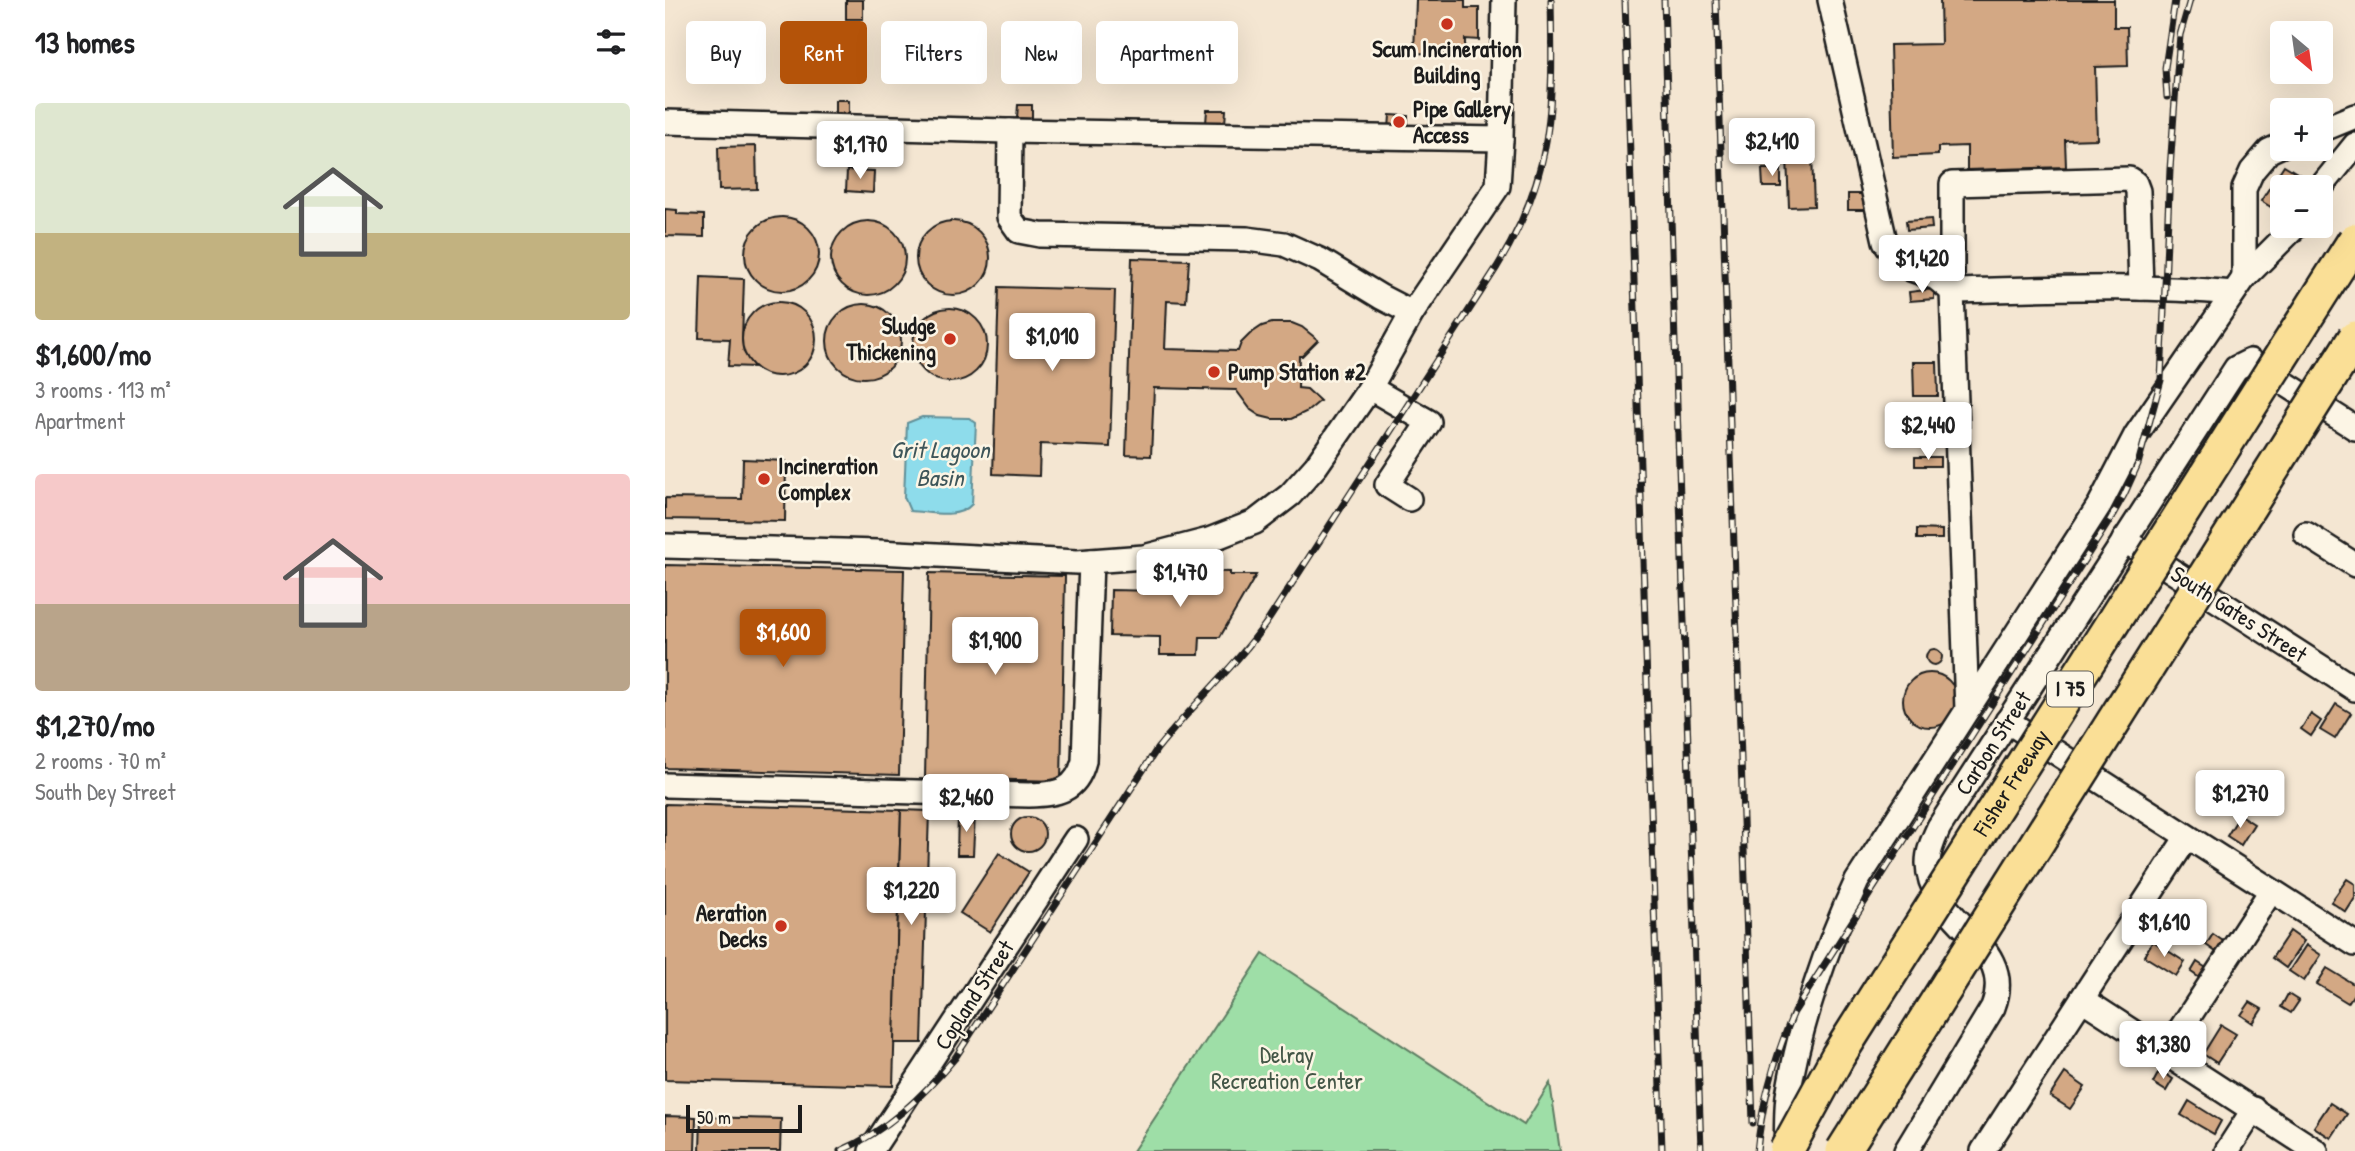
<!DOCTYPE html>
<html lang="en">
<head>
<meta charset="utf-8">
<style>
	body { margin:0; font-family:"Patrick Hand",sans-serif; background:#f2f2f2; color:#202124; height:100vh; display:flex; flex-direction:column; font-size:26px; white-space:nowrap }
	* { box-sizing:border-box; margin:0 }
	p { font-size:23px; color:#757577 }
	.icon { flex:none; width:38px; height:38px; fill:none; stroke:currentColor; stroke-width:2; stroke-linecap:round; stroke-linejoin:round }
	.map { position:relative; flex:1; overflow:hidden }
	.panel { display:flex; flex-direction:column; background:#fff; width:665px }
	.panel>* { flex:none }
	.hud { position:absolute; left:21px; top:21px; width:665px; height:63px; display:flex; gap:14px }
	.needle { width:46px; rotate:151deg }
	.buttons { position:absolute; left:1605px; top:21px; display:grid; gap:14px }
	.buttons a { display:grid; place-items:center; width:63px; height:63px; border-radius:7px; background:#fff; box-shadow:0 7px 28px #0002; font-size:35px }
	.scale { position:absolute; left:21px; bottom:18px; width:116px; box-sizing:border-box; padding-left:7px; border:4px solid #1c1c1c; border-top:0; font-size:19px; line-height:24px; white-space:nowrap; color:#1c1c1c; -webkit-text-stroke:5px #fcf5e5; paint-order:stroke }
	.price { position:absolute; translate:-50% -60px; padding:0 16px; border-radius:7px; background:#fff; color:#222; font-size:23px; line-height:46px; filter:drop-shadow(0 2px 4px #0008) }
	.price::after { content:''; position:absolute; left:50%; top:42px; width:21px; height:16px; margin-left:-10px; background:inherit; clip-path:polygon(0 0,100% 0,50% 100%) }
	.price.active { background:#b45309; color:#fff }
	ul { padding:0; list-style:none }
	li { display:grid; align-content:center; gap:14px; height:371px; padding:0 35px }
	li span { display:grid; place-items:center; height:217px; border-radius:7px; color:#555 }
	li>.icon { margin-inline-start:auto }
	span .icon { width:126px; height:126px; fill:#fffc; stroke-width:1 }
	li b { font-size:30px }
	h2 { display:flex; justify-content:space-between; align-items:center; height:84px; padding:0 35px; font-size:30px }
	.pill { padding:0 24px; border-radius:7px; background:#fff; box-shadow:0 7px 28px #0002; font-size:24px; line-height:63px }
	.pill.active { background:#b45309; color:#fff }
	main { display:flex; flex:1; min-height:0 }
	.map>svg:first-child { display:block }
	.green { fill:#9edea7; stroke:#5d7d62; stroke-width:2 }
	.water { fill:#8edceb; stroke:#608f98; stroke-width:2 }
	.building { fill:#d3a884; stroke:#1c1c1c; stroke-width:2 }
	.lines { fill:none; stroke-linecap:round; stroke-linejoin:round }
	.minor-casing { stroke:#1c1c1c; stroke-width:28 }
	.minor { stroke:#fcf5e5; stroke-width:23 }
	.rail-casing { stroke:#1c1c1c; stroke-width:7 }
	.rail { stroke:#fcf5e5; stroke-width:4.5; stroke-dasharray:13; stroke-linecap:butt }
	.highway-bridge-casing { stroke:#1c1c1c; stroke-width:38; stroke-linecap:butt }
	.highway-bridge { stroke:#fadf96; stroke-width:33 }
	.poi-dot { fill:#c8321e; stroke:#fcf5e5; stroke-width:2.5 }
	.labels { text-anchor:middle; stroke-width:5; stroke-linejoin:round; paint-order:stroke }
	.shield { fill:#fcf5e5; stroke:#5f5d58; stroke-width:2 }
	.shield-label { font-size:21px; font-weight:bold; fill:#1c1c1c }
	.poi-label { font-size:23px; font-weight:bold; fill:#1c1c1c; stroke:#fcf5e5; text-anchor:start }
	.street-label { font-size:23px; fill:#1c1c1c; stroke:#fcf5e5 }
	.park-label { font-size:23px; fill:#435646; stroke:#fcf5e5 }
	.water-label { font-size:24px; font-style:italic; fill:#3e565a; stroke:#fcf5e5 }
</style>
</head>
<body>
<main>
<section class="panel">
<h2>13 homes<svg class="icon" aria-label="filters" viewBox="0 0 24 24"><path d="M4 7h16M4 17h16"/><circle cx="9" cy="7" r="2"/><circle cx="15" cy="17" r="2"/></svg></h2>
<ul>
<li><span style="background:linear-gradient(#dfe7d0 60%,#c2b280 0)"><svg class="icon" aria-label="home" viewBox="0 0 24 24"><path d="M3 11l9-7 9 7M6 9v11h12V9"/></svg></span><div><b>$1,600/mo</b><p>3 rooms · 113 m²</p><p>Apartment</p></div></li>
<li><span style="background:linear-gradient(#f6c9c9 60%,#b9a48a 0)"><svg class="icon" aria-label="home" viewBox="0 0 24 24"><path d="M3 11l9-7 9 7M6 9v11h12V9"/></svg></span><div><b>$1,270/mo</b><p>2 rooms · 70 m²</p><p>South Dey Street</p></div></li>
</ul>
</section>
<div class="map">
<svg width="1690" height="1151" viewBox="0 0 1690 1151">
	<rect width="100%" height="100%" fill="#f4e6d2"/>
	<filter id="ink" filterUnits="userSpaceOnUse"><feTurbulence type="fractalNoise" baseFrequency=".0143" numOctaves="2"/><feDisplacementMap in="SourceGraphic" scale="14" xChannelSelector="R" yChannelSelector="G"/><feConvolveMatrix kernelMatrix="1 2 1 2 8 2 1 2 1" color-interpolation-filters="sRGB"/></filter>
	<g filter="url(#ink)">
		<path class="green" d="M598,954l261,171 26,-42 10,68h-427z"/>
		<path class="water" d="M257,417l47,1 7,5 -4,81c-14,16 -42,8 -62,7l-6,-14 3,-74z"/>
		<g class="building">
			<rect x="181" y="0" width="17" height="19"/>
			<path d="M751,0h49v8h14v32l-14,-1v16l-51,-2z"/>
			<path d="M1275,0h174v27h13l1,39 -33,1 2,72 -32,1 1,27 -99,3v-24l-29,1v8l-45,2 -3,-112 51,-1z"/>
			<path d="M170,100h14v14l-14,-1z"/>
			<path d="M1627,104l3,6h-13v8l-3,1 -4,-7z"/>
			<path d="M353,105h14v14l-15,-1z"/>
			<path d="M542,110h19l-1,14 -19,-1z"/>
			<path d="M725,115l18,1v13h-19z"/>
			<path d="M91,146l1,43 -38,1 -1,-43z"/>
			<path d="M1147,156l2,50 -25,1 -2,-50z"/>
			<path d="M1619,165l18,11 -7,11h-13v21l-3,4 -18,-11z"/>
			<path d="M1097,169h19v18h-18z"/>
			<path d="M182,170l27,1 -1,22 -27,-2z"/>
			<rect x="1183" y="194" width="17" height="16"/>
			<path d="M0,209l12,1v4l27,1v22l-39,-1z"/>
			<circle cx="117" cy="254" r="37"/>
			<path d="M1266,219l1,9 -25,2 -1,-9z"/>
			<circle cx="203" cy="258" r="37"/>
			<circle cx="288" cy="258" r="37"/>
			<path d="M467,258l57,2 -3,42 -19,-1 -2,48 73,2 3,-8 9,-9 12,-8 10,-3h20l10,4 16,13 -16,16h-3l-1,32 9,1 13,12 -12,10 -17,8h-19l-12,-3 -9,-6 -15,-20 -82,-2 -3,68 -25,-1z"/>
			<path d="M36,277l43,2 -2,61 2,12 10,15 -26,-1 2,-27 -31,-1z"/>
			<path d="M334,287l116,3 -5,157 -70,-3 -1,32 -46,-2z"/>
			<path d="M1269,289v10l-24,2 -1,-9z"/>
			<circle cx="114" cy="339" r="37"/>
			<circle cx="199" cy="341" r="37"/>
			<circle cx="285" cy="345" r="37"/>
			<path d="M1248,362h24l1,34h-24z"/>
			<rect x="1250" y="457" width="25" height="9"/>
			<path d="M78,459l43,2 -1,60 -120,-2v-21l77,1z"/>
			<path d="M1252,529l25,1v9h-25z"/>
			<path d="M0,565l239,5 -5,205 -234,-7z"/>
			<path d="M495,570l70,2v3h26l-36,62h-20l-1,18h-39v-18l-50,-1 1,-46 48,1z"/>
			<path d="M264,573l136,3 -4,205 -136,-3z"/>
			<circle cx="1269" cy="657" r="8"/>
			<circle cx="1265" cy="700" r="27"/>
			<path d="M1671,704l15,9 -16,26 -15,-9z"/>
			<path d="M1646,714l10,7 -10,15 -10,-7z"/>
			<path d="M0,804l236,6 -8,276 -228,-6z"/>
			<path d="M236,810l28,1 -7,232h-28z"/>
			<path d="M293,814h17l-2,41h-16z"/>
			<path d="M1575,815l14,9 -13,21 -14,-9z"/>
			<circle cx="363" cy="834" r="17"/>
			<path d="M334,853l30,19 -39,60 -30,-19z"/>
			<path d="M1682,879l8,5v14l-9,14 -15,-10z"/>
			<path d="M1505,908l31,20 -9,14 -32,-20z"/>
			<path d="M1625,931l14,10 -18,27 -14,-10z"/>
			<path d="M1548,934l13,9 -7,11 -13,-9z"/>
			<path d="M1488,941l32,21 -9,14 -32,-20z"/>
			<path d="M1641,945l15,10 -17,26 -15,-10z"/>
			<path d="M1532,962l14,9 -7,10 -13,-9z"/>
			<path d="M1662,968l28,17v7l-7,11 -31,-19z"/>
			<path d="M1623,994l11,7 -8,12 -10,-6z"/>
			<path d="M1585,1002l12,7 -9,14 -12,-8z"/>
			<path d="M1556,1025l15,9 -19,29 -14,-9z"/>
			<path d="M1495,1070l13,9 -7,12 -13,-8z"/>
			<path d="M1400,1073l20,14 -15,22 -20,-13z"/>
			<path d="M1524,1101l32,20 -7,13 -33,-19z"/>
			<path d="M1665,1103l17,11 -16,24 -17,-11z"/>
			<path d="M0,1116l31,1 -1,34h-30z"/>
			<path d="M36,1117l80,2 -1,32h-80z"/>
		</g>
		<g class="lines">
			<defs>
				<g id="minor">
					<path d="M1165,0l55,241 12,18 14,10 25,9 16,13c94,-2 187,-7 281,2"/>
					<path d="M0,122l341,9 495,8 3,-139"/>
					<path d="M1656,130l34,-14"/>
					<path d="M345,131l-1,86 10,14 21,4 207,4 37,5 36,16 61,37 31,16 86,-127 3,-47"/>
					<path d="M1656,187l34,-42"/>
					<path d="M1579,278v-89l8,-18 17,-20 13,-6"/>
					<path d="M705,388l59,34 -42,63 22,14"/>
					<path d="M1641,534l49,31"/>
					<path d="M1459,540l231,149"/>
					<path d="M0,546l213,6 199,10 67,-5 65,-17 46,-18 35,-27 26,-29 54,-78 42,-75"/>
					<path d="M1302,710l-15,-419v-107l177,-5 6,4 3,8 3,97"/>
					<path d="M1342,721l348,223"/>
					<path d="M0,785l364,10c28,-1 47,-3 55,-34l7,-200"/>
					<path d="M1417,999l234,152"/>
					<path d="M1500,1053l106,-162"/>
					<path d="M1121,1144c1,-16 0,-32 2,-48 11,-71 39,-151 69,-215l243,-377 36,-69 108,-157 52,-52"/>
					<path d="M206,1151l205,-312"/>
					<path d="M1241,1151l87,-144c25,-65 -64,-83 -65,-144 0,-13 6,-25 11,-36l297,-459 14,-7 105,67"/>
					<path d="M1318,1151l204,-314"/>
					<path d="M1562,1151l27,-42"/>
				</g>
			</defs>
			<use href="#minor" class="minor-casing"/>
			<use href="#minor" class="minor"/>
			<defs>
				<g id="rail">
					<path d="M960,0l37,1151"/>
					<path d="M999,0l37,1151"/>
					<path d="M1051,0l37,1123"/>
					<path d="M1502,97l-2,-29 10,-68"/>
					<path d="M175,1151c47,-20 82,-54 115,-93l202,-309c36,-45 79,-83 112,-130l228,-352c58,-95 56,-160 54,-267"/>
					<path d="M1092,1151c5,-50 18,-94 37,-139l314,-489 16,-28 14,-31 23,-84 9,-211 7,-97 3,-37 10,-35"/>
				</g>
			</defs>
			<use href="#rail" class="rail-casing"/>
			<use href="#rail" class="rail"/>
			<defs>
				<g id="highway-bridge">
					<path id="s1" d="M1121,1151l52,-95 517,-816"/>
					<path d="M1178,1151l512,-813"/>
				</g>
			</defs>
			<use href="#highway-bridge" class="highway-bridge-casing"/>
			<use href="#highway-bridge" class="highway-bridge"/>
		</g>
	</g>
	<g class="poi-dot">
		<circle cx="782" cy="24" r="7"/>
		<circle cx="734" cy="122" r="7"/>
		<circle cx="285" cy="339" r="7"/>
		<circle cx="549" cy="372" r="7"/>
		<circle cx="99" cy="479" r="7"/>
		<circle cx="116" cy="926" r="7"/>
	</g>
	<g class="labels">
		<rect class="shield" x="1382" y="671.5" width="46" height="35" rx="5"/>
		<g class="shield-label">
			<text x="1405" y="696">I 75</text>
		</g>
		<g class="poi-label">
			<text x="782" y="57" text-anchor="middle">Scum Incineration<tspan x="782" dy="26">Building</tspan></text>
			<text x="748" y="117">Pipe Gallery<tspan x="748" dy="26">Access</tspan></text>
			<text x="271" y="334" text-anchor="end">Sludge<tspan x="271" dy="26">Thickening</tspan></text>
			<text x="563" y="380">Pump Station #2</text>
			<text x="113" y="474">Incineration<tspan x="113" dy="26">Complex</tspan></text>
			<text x="102" y="921" text-anchor="end">Aeration<tspan x="102" dy="26">Decks</tspan></text>
		</g>
		<g class="street-label">
			<text transform="translate(1574 614) rotate(33)" y="8">South Gates Street</text>
			<text transform="translate(1328 743) rotate(-57)" y="8">Carbon Street</text>
			<text dy="8" stroke="none"><textPath href="#s1" startOffset="432">Fisher Freeway</textPath></text>
			<text transform="translate(309 995) rotate(-57)" y="8">Copland Street</text>
		</g>
		<g class="park-label">
			<text x="622" y="1063">Delray<tspan x="622" dy="26">Recreation Center</tspan></text>
		</g>
		<g class="water-label">
			<text x="275" y="458">Grit Lagoon<tspan x="275" dy="28">Basin</tspan></text>
		</g>
	</g>
</svg>
<div class="buttons">
<a><svg class="needle" viewBox="-14 -14 28 28"><path d="M0-13l5 13h-10z" fill="#e53935"/><path d="M0 13l5-13h-10z" fill="#757577"/></svg></a>
<a>+</a>
<a>−</a>
</div>
<div class="scale">50 m</div>
<b class="price" style="left:1107px;top:178px">$2,410</b>
<b class="price" style="left:195px;top:181px">$1,170</b>
<b class="price" style="left:1257px;top:295px">$1,420</b>
<b class="price" style="left:387px;top:373px">$1,010</b>
<b class="price" style="left:1263px;top:462px">$2,440</b>
<b class="price" style="left:515px;top:609px">$1,470</b>
<b class="price active" style="left:118px;top:669px">$1,600</b>
<b class="price" style="left:330px;top:677px">$1,900</b>
<b class="price" style="left:1575px;top:830px">$1,270</b>
<b class="price" style="left:301px;top:834px">$2,460</b>
<b class="price" style="left:246px;top:927px">$1,220</b>
<b class="price" style="left:1499px;top:959px">$1,610</b>
<b class="price" style="left:1498px;top:1081px">$1,380</b>
<div class="hud">
<a class="pill">Buy</a>
<a class="pill active">Rent</a>
<a class="pill">Filters</a>
<a class="pill">New</a>
<a class="pill">Apartment</a>
</div>
</div>
</main>
</body>
</html>
